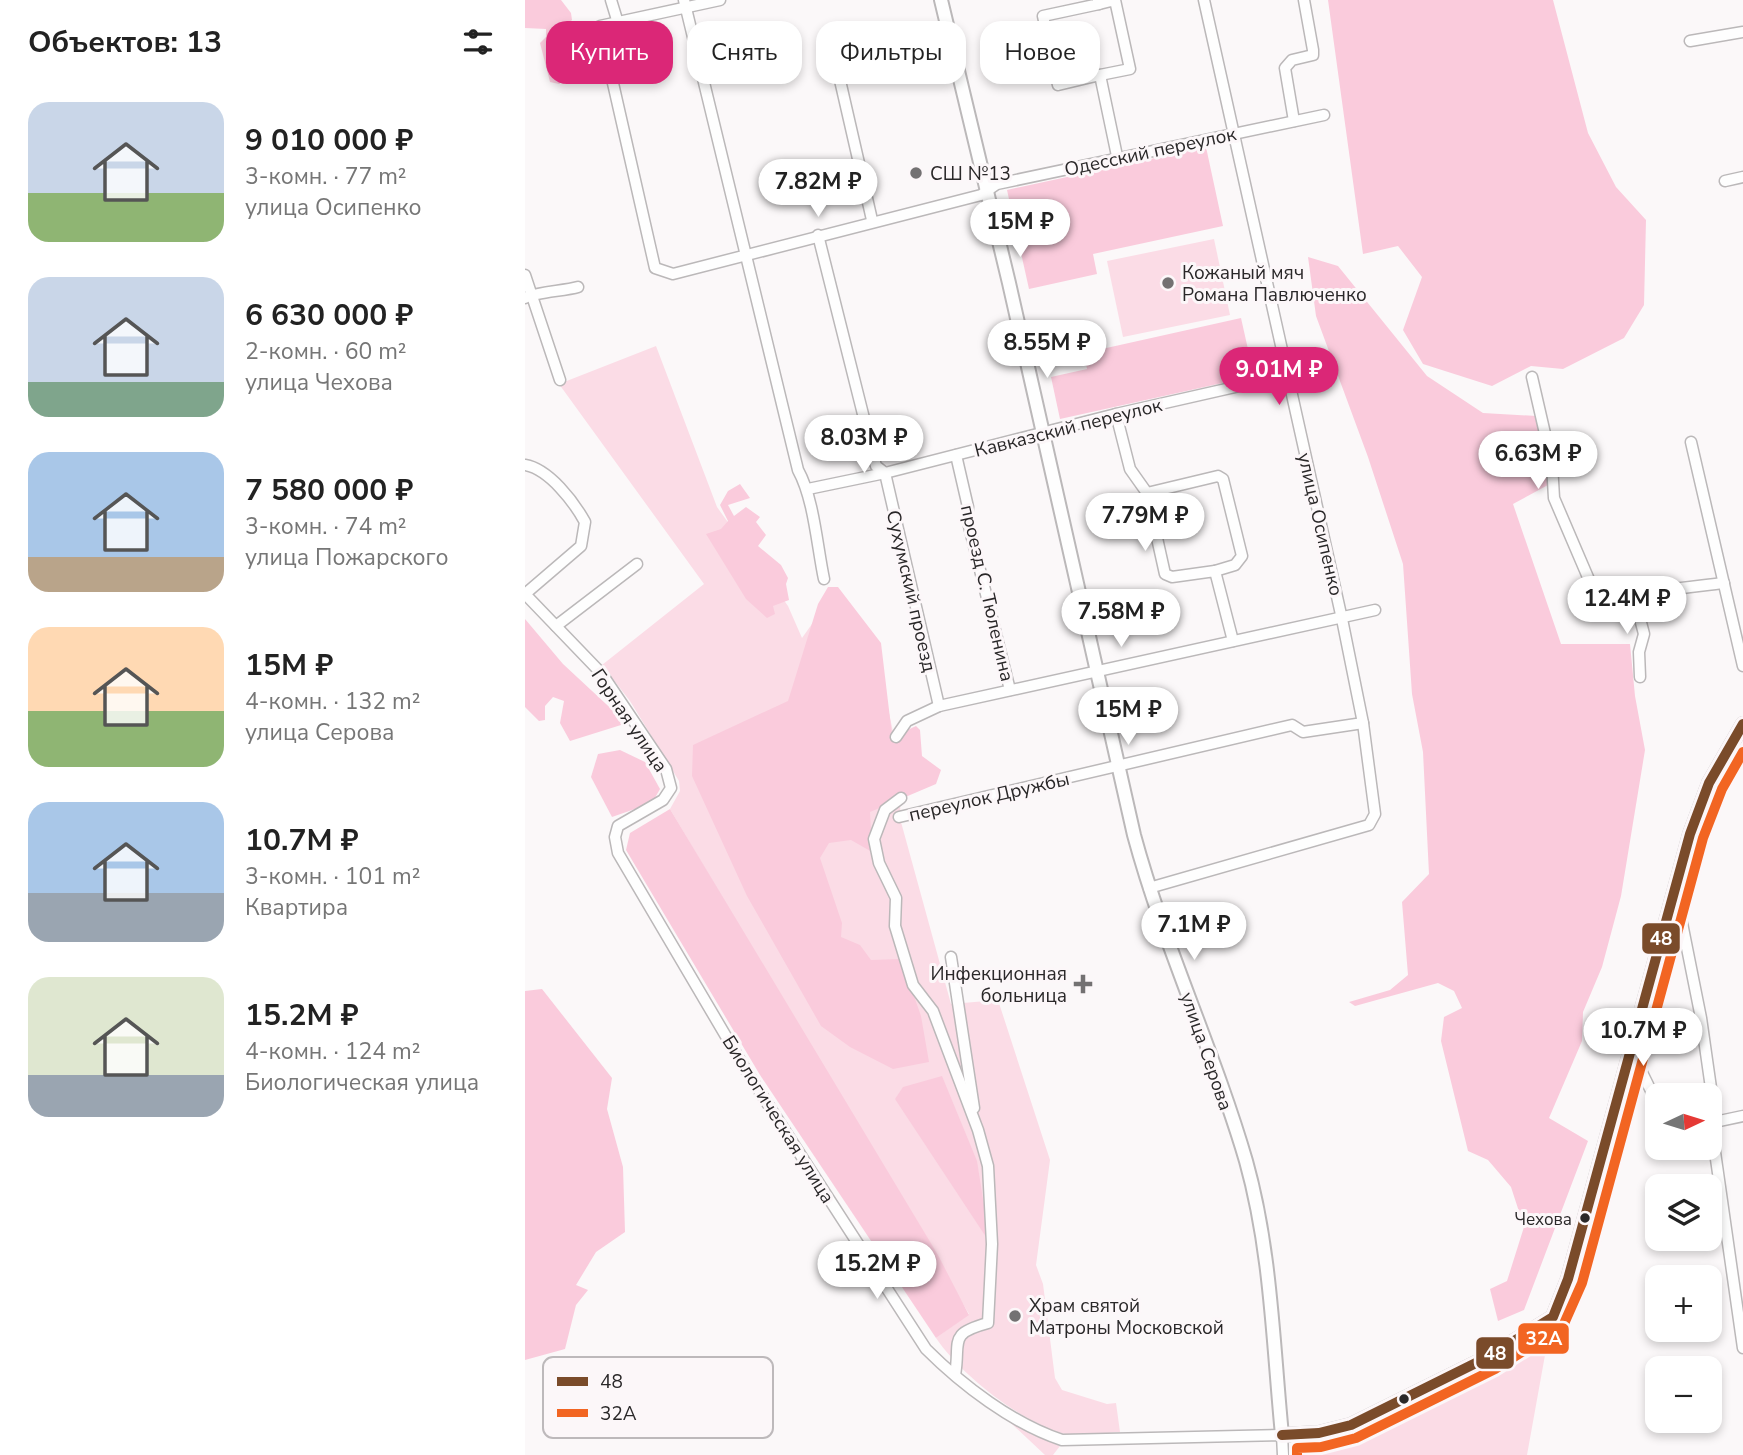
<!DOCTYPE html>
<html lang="ru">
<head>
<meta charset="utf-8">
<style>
	body { margin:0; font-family:"Nunito Sans",sans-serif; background:#f2f2f2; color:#222; height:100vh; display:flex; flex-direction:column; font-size:26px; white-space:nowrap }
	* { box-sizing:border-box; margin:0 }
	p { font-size:23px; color:#767676 }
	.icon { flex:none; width:38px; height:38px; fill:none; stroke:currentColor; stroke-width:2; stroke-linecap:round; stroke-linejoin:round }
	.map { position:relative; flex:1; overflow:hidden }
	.sheet { display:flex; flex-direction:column; background:#fff; width:525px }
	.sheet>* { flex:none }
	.hud { position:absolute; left:21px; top:21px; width:665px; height:63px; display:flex; gap:14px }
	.needle { width:46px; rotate:86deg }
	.tools { position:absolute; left:1120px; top:1083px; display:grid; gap:14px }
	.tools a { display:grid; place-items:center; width:77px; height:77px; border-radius:14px; background:#fff; box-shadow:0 4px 10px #0003; font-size:35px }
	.price { position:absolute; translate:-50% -60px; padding:0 16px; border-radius:24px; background:#fff; color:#222; font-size:23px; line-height:46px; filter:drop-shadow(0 2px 4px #0008) }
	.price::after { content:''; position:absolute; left:50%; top:42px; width:21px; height:16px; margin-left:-10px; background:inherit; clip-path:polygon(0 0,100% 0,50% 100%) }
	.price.selected { background:#db2777; color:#fff }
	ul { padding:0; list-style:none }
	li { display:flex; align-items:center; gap:21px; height:175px; padding:0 28px }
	li span { display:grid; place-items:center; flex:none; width:196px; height:140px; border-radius:21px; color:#555 }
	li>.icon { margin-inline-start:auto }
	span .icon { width:84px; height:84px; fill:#fffc; stroke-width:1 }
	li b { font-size:30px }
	h2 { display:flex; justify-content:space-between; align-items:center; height:84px; padding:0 28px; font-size:30px }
	.pill { padding:0 24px; border-radius:21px; background:#fff; box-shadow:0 4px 10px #0003; font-size:24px; line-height:63px }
	.pill.selected { background:#db2777; color:#fff }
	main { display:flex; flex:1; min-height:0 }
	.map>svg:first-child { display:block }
	.green { fill:#fbdce6 }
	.forest { fill:#facbdc }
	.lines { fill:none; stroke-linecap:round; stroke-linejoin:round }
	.minor-casing { stroke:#bbb8b9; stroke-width:13 }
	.major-casing { stroke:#bbb8b9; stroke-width:16 }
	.minor { stroke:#fefefe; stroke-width:10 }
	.major { stroke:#fefefe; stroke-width:12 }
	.bus-1-casing { stroke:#fcf7f9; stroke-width:16 }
	.bus-2-casing { stroke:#fcf7f9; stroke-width:16 }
	.bus-1 { stroke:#7a4b2a; stroke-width:10 }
	.bus-2 { stroke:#f26522; stroke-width:10 }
	.poi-dot { fill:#737172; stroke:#fcf7f9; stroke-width:2.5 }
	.bus-dot { fill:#2a2829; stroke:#fcf7f9; stroke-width:2.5 }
	.labels { text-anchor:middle; stroke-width:6; stroke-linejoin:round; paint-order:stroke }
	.bus-label { font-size:17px; fill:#2a2829; stroke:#fcf7f9; text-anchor:end }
	.street-label { font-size:19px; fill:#2a2829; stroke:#fcf7f9 }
	.poi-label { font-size:19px; fill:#2a2829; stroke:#fcf7f9; text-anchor:start }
	.key { fill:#fcf7f9; stroke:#bdb9bb; stroke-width:2 }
	.key-label { font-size:19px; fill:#2a2829 }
	.line-badge { stroke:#fcf7f9; stroke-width:2.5 }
	.badge-label { font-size:19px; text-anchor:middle; font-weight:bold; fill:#fff }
</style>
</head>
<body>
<main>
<section class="sheet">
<h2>Объектов: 13<svg class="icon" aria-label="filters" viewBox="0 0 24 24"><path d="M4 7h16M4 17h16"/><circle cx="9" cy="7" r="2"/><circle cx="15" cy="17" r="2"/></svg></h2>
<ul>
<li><span style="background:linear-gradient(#c9d6e8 65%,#8fb573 0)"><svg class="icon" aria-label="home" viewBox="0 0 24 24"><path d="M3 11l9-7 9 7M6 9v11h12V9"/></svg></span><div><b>9 010 000 ₽</b><p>3-комн. · 77 m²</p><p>улица Осипенко</p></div></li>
<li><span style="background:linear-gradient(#c9d6e8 75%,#7fa58c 0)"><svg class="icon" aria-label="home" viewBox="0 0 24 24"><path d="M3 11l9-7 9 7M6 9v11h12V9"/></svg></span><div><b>6 630 000 ₽</b><p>2-комн. · 60 m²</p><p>улица Чехова</p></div></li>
<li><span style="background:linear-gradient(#a9c7e8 75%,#b9a48a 0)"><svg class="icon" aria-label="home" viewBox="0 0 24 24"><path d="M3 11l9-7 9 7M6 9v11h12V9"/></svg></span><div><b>7 580 000 ₽</b><p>3-комн. · 74 m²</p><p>улица Пожарского</p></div></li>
<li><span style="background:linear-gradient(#ffd9b3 60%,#8fb573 0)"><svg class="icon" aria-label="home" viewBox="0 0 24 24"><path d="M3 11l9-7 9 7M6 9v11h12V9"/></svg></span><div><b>15M ₽</b><p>4-комн. · 132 m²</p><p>улица Серова</p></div></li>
<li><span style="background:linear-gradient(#a9c7e8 65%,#9aa5b1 0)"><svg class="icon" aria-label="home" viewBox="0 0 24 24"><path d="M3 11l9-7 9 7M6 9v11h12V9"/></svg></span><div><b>10.7M ₽</b><p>3-комн. · 101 m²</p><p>Квартира</p></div></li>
<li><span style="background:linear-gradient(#dfe7d0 70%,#9aa5b1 0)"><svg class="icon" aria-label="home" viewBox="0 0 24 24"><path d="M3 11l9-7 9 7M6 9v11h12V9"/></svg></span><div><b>15.2M ₽</b><p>4-комн. · 124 m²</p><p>Биологическая улица</p></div></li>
</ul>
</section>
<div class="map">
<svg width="1218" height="1455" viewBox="0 0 1218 1455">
	<rect width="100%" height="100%" fill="#fbf8f9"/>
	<g class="green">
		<path d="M689,239l16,76 -107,22 -16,-76z"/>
		<path d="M131,346l61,161 71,99 14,32 32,-45 40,48 23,110 4,71 50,182 47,-4 52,160 -14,105 7,19 12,94 7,12 45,14 9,-1 4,29c-17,1 -38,6 -55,2 -42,-10 -105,-60 -129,-96l33,-24 -299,-505 10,-18 -1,-10 -49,-80 -28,-36 102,-81 -145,-200z"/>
		<path d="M1015,1338l7,6 -20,111h-235l4,-13 43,-4z"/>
		<path d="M471,1409l35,25 29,12 -7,9h-8z"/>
	</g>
	<g class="forest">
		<path d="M0,0h36l10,13 1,7 -12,11 13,24 -4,23 -10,6 -9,-2 -10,-39 6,-6v-8l-21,-1z"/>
		<path d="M803,0h225l35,133 28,54 30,33 -2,85 -20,33 -61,31 -32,-3 -39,20 -69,-22 -20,-34 19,-53 -24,-31 -35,8z"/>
		<path d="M681,147l17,79 -130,28 4,20 -68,15 -22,-99z"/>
		<path d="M783,257l30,9 89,110 56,37 54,3 11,69 -35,19 48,140h69l5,52 10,54 -24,146 -19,71 -19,45 -1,29 -33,77 39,23 -64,169 -26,11 -8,-32 17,-8 17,-54 -13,-40 -23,-27 -20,-9 -27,-110 3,-24 18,-9 -8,-17 -16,-8 -83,23 -6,-4 41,-12 18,-15 -6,-73 27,-28 -6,-122 -11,-58 -9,-130 -35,-107 -52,-141z"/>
		<path d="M716,318l13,58 -194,43 -9,-42 36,-8 -3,-16z"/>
		<path d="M215,484l10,14 -22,7 6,11 12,-9 14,10 -4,5 10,13 -8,11 23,19 7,13 -2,6 3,16 -16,6 2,8 -8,4 -21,-19 -40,-65 15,-5 7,-8 -8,-16 8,-14z"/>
		<path d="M303,587h10l43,56 11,92 7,7 2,-9 15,-7 4,4 2,26 19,14 -5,14 -66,28 2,40 -21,-12 -22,3 -9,15 22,65 -1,14 19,8 11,15 30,-1 20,57 8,46 -36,7 -43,-22 -29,-21 -74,-130 -55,-120 1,-31 95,-44 30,-97z"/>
		<path d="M0,619l38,45 57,53 1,8 -51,16 -10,-18 4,-22 -11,-4 -8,9v14l-6,1 -14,-14z"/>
		<path d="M95,750l25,12 15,27 -8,14 -40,14 -21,-40 7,-23z"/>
		<path d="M145,809l268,446 31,60 -33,23 -176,-263 -134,-225 4,-17z"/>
		<path d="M17,989l70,89 -5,31 16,58 2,65 -29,20 -20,33 12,5 -12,15 -11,44 -40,11v-369z"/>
		<path d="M417,1076l35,85 13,82 -95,-144 8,-12z"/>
	</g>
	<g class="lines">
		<defs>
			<g id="minor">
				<path d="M86,0l7,23"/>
				<path d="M159,0l114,470c16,29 19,76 26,109"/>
				<path d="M195,0l-120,26 55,242 18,6 308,-79 16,-11 327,-69"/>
				<path d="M573,0l1,4 -56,12 15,69 42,-10 17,81"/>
				<path d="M574,4l16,-4 15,69 -30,6"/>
				<path d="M306,41l41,179"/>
				<path d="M1165,41l53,-9"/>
				<path d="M769,121l-9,-53 7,-8 21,-5v-5l-9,-50"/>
				<path d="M1200,181l18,-4"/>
				<path d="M293,235l58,231 9,7 54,233"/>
				<path d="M0,275l35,105"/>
				<path d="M0,298c10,-6 39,-7 53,-11"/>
				<path d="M1007,377l20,87 2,34 39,91c15,11 107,-4 131,-6"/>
				<path d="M591,414l14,55 17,24 18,81 7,3 43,-6 18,70"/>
				<path d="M1166,442l52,224"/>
				<path d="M431,455l12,52 -1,11 43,172"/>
				<path d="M0,465c24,4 49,37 60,57l-4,24 -56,48"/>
				<path d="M283,489l77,-16 231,-59 172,-39"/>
				<path d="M622,493l71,-17 5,3 19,77 -7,9 -20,6"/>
				<path d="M1108,592l11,42 -5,18 1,25"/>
				<path d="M0,594l77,80 64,95 5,19 -8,12 -45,26 -3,11 3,16 129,219 179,277c36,36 87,75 136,91l220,-5 1,20"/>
				<path d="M31,626l81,-62"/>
				<path d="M371,737l11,-16 32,-15 436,-96"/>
				<path d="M376,798l-16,12 -11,29 5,24 17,35 -1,28 18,59 20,26 45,119 10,36 4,78 -4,79c-41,11 -27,18 -33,52"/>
				<path d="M374,817l393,-92 11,7 60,-9"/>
				<path d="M624,888l220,-63 6,-11 -12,-91 -21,-104 -138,-619"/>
				<path d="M1147,906l8,7 21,105 14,98v36l28,196"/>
				<path d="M426,957l23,151"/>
				<path d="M1106,1050l26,53"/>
				<path d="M1185,1123l33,-7"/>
			</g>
			<path id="major" d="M416,0l68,283 125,552c30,111 80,216 112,326 25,89 27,182 36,274l37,-2 32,-8 137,-68 65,-40 15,-38 122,-445 19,-51 34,-59"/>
		</defs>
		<use href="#minor" class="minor-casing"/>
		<use href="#major" class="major-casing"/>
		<use href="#minor" class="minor"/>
		<use href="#major" class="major"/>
		<defs>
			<path id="bus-1" d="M757,1435l37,-2 32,-8 137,-68 65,-40 15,-38 122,-445 19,-51 34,-59"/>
			<path id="bus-2" d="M772,1454v-6l24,-1 35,-9 139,-69 68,-43 19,-43 121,-445 19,-49 21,-37"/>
		</defs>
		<use href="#bus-1" class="bus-1-casing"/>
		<use href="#bus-2" class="bus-2-casing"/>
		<use href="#bus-1" class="bus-1"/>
		<use href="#bus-2" class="bus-2"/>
	</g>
	<g class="poi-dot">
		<circle cx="391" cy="173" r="7"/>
		<circle cx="643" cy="283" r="7"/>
		<path d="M554.5 973.5h7v7h7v7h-7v7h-7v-7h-7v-7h7z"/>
		<circle cx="490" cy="1316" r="7"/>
	</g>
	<g class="bus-dot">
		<circle cx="1060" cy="1218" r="6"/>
		<circle cx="879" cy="1399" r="6"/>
	</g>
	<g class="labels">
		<g class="bus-label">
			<text x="1047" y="1225">Чехова</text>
		</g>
		<g class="street-label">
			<text transform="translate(625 151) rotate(-12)" y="7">Одесский переулок</text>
			<text transform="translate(543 427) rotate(-14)" y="7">Кавказский переулок</text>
			<text transform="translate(796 524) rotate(77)" y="7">улица Осипенко</text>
			<text transform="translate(387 591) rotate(77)" y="7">Сухумский проезд</text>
			<text transform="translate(463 593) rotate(77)" y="7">проезд С. Тюленина</text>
			<text transform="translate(105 720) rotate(56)" y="7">Горная улица</text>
			<text transform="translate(464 796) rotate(-13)" y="7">переулок Дружбы</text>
			<text transform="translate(682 1051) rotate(71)" y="7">улица Серова</text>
			<text transform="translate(254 1119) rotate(58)" y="7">Биологическая улица</text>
		</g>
		<g class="poi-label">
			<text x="405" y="180">СШ №13</text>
			<text x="657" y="279">Кожаный мяч<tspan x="657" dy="22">Романа Павлюченко</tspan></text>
			<text x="542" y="980" text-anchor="end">Инфекционная<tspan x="542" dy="22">больница</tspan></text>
			<text x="504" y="1312">Храм святой<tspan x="504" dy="22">Матроны Московской</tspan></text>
		</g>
	</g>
	<rect x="18" y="1357" width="230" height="81" rx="10" class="key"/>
	<rect x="32" y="1377" width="31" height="9" fill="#7a4b2a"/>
	<rect x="32" y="1409" width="31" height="8" fill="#f26522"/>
	<g class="key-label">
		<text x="75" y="1388">48</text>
		<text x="75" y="1420">32A</text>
	</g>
	<g class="line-badge">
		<rect x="1116" y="922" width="40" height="33" rx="7" fill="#7a4b2a"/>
		<rect x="992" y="1322" width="53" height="33" rx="7" fill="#f26522"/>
		<rect x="950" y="1336" width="40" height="34" rx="7" fill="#7a4b2a"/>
	</g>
	<g class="badge-label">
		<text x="1136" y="945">48</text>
		<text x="1019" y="1345">32A</text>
		<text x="970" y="1360">48</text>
	</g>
</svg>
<div class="tools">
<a><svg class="needle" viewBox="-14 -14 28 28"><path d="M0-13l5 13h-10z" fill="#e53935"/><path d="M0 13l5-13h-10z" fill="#767676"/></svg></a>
<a><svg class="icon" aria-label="layers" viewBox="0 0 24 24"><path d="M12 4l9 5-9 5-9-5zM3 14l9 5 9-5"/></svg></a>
<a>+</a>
<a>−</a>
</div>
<b class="price" style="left:293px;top:219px">7.82M ₽</b>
<b class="price" style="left:495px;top:259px">15M ₽</b>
<b class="price" style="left:522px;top:380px">8.55M ₽</b>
<b class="price selected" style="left:754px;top:407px">9.01M ₽</b>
<b class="price" style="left:339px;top:475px">8.03M ₽</b>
<b class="price" style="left:1013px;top:491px">6.63M ₽</b>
<b class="price" style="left:620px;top:553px">7.79M ₽</b>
<b class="price" style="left:1102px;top:636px">12.4M ₽</b>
<b class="price" style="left:596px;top:649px">7.58M ₽</b>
<b class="price" style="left:603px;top:747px">15M ₽</b>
<b class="price" style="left:669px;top:962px">7.1M ₽</b>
<b class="price" style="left:1118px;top:1068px">10.7M ₽</b>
<b class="price" style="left:352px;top:1301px">15.2M ₽</b>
<div class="hud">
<a class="pill selected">Купить</a>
<a class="pill">Снять</a>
<a class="pill">Фильтры</a>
<a class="pill">Новое</a>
</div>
</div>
</main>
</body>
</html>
